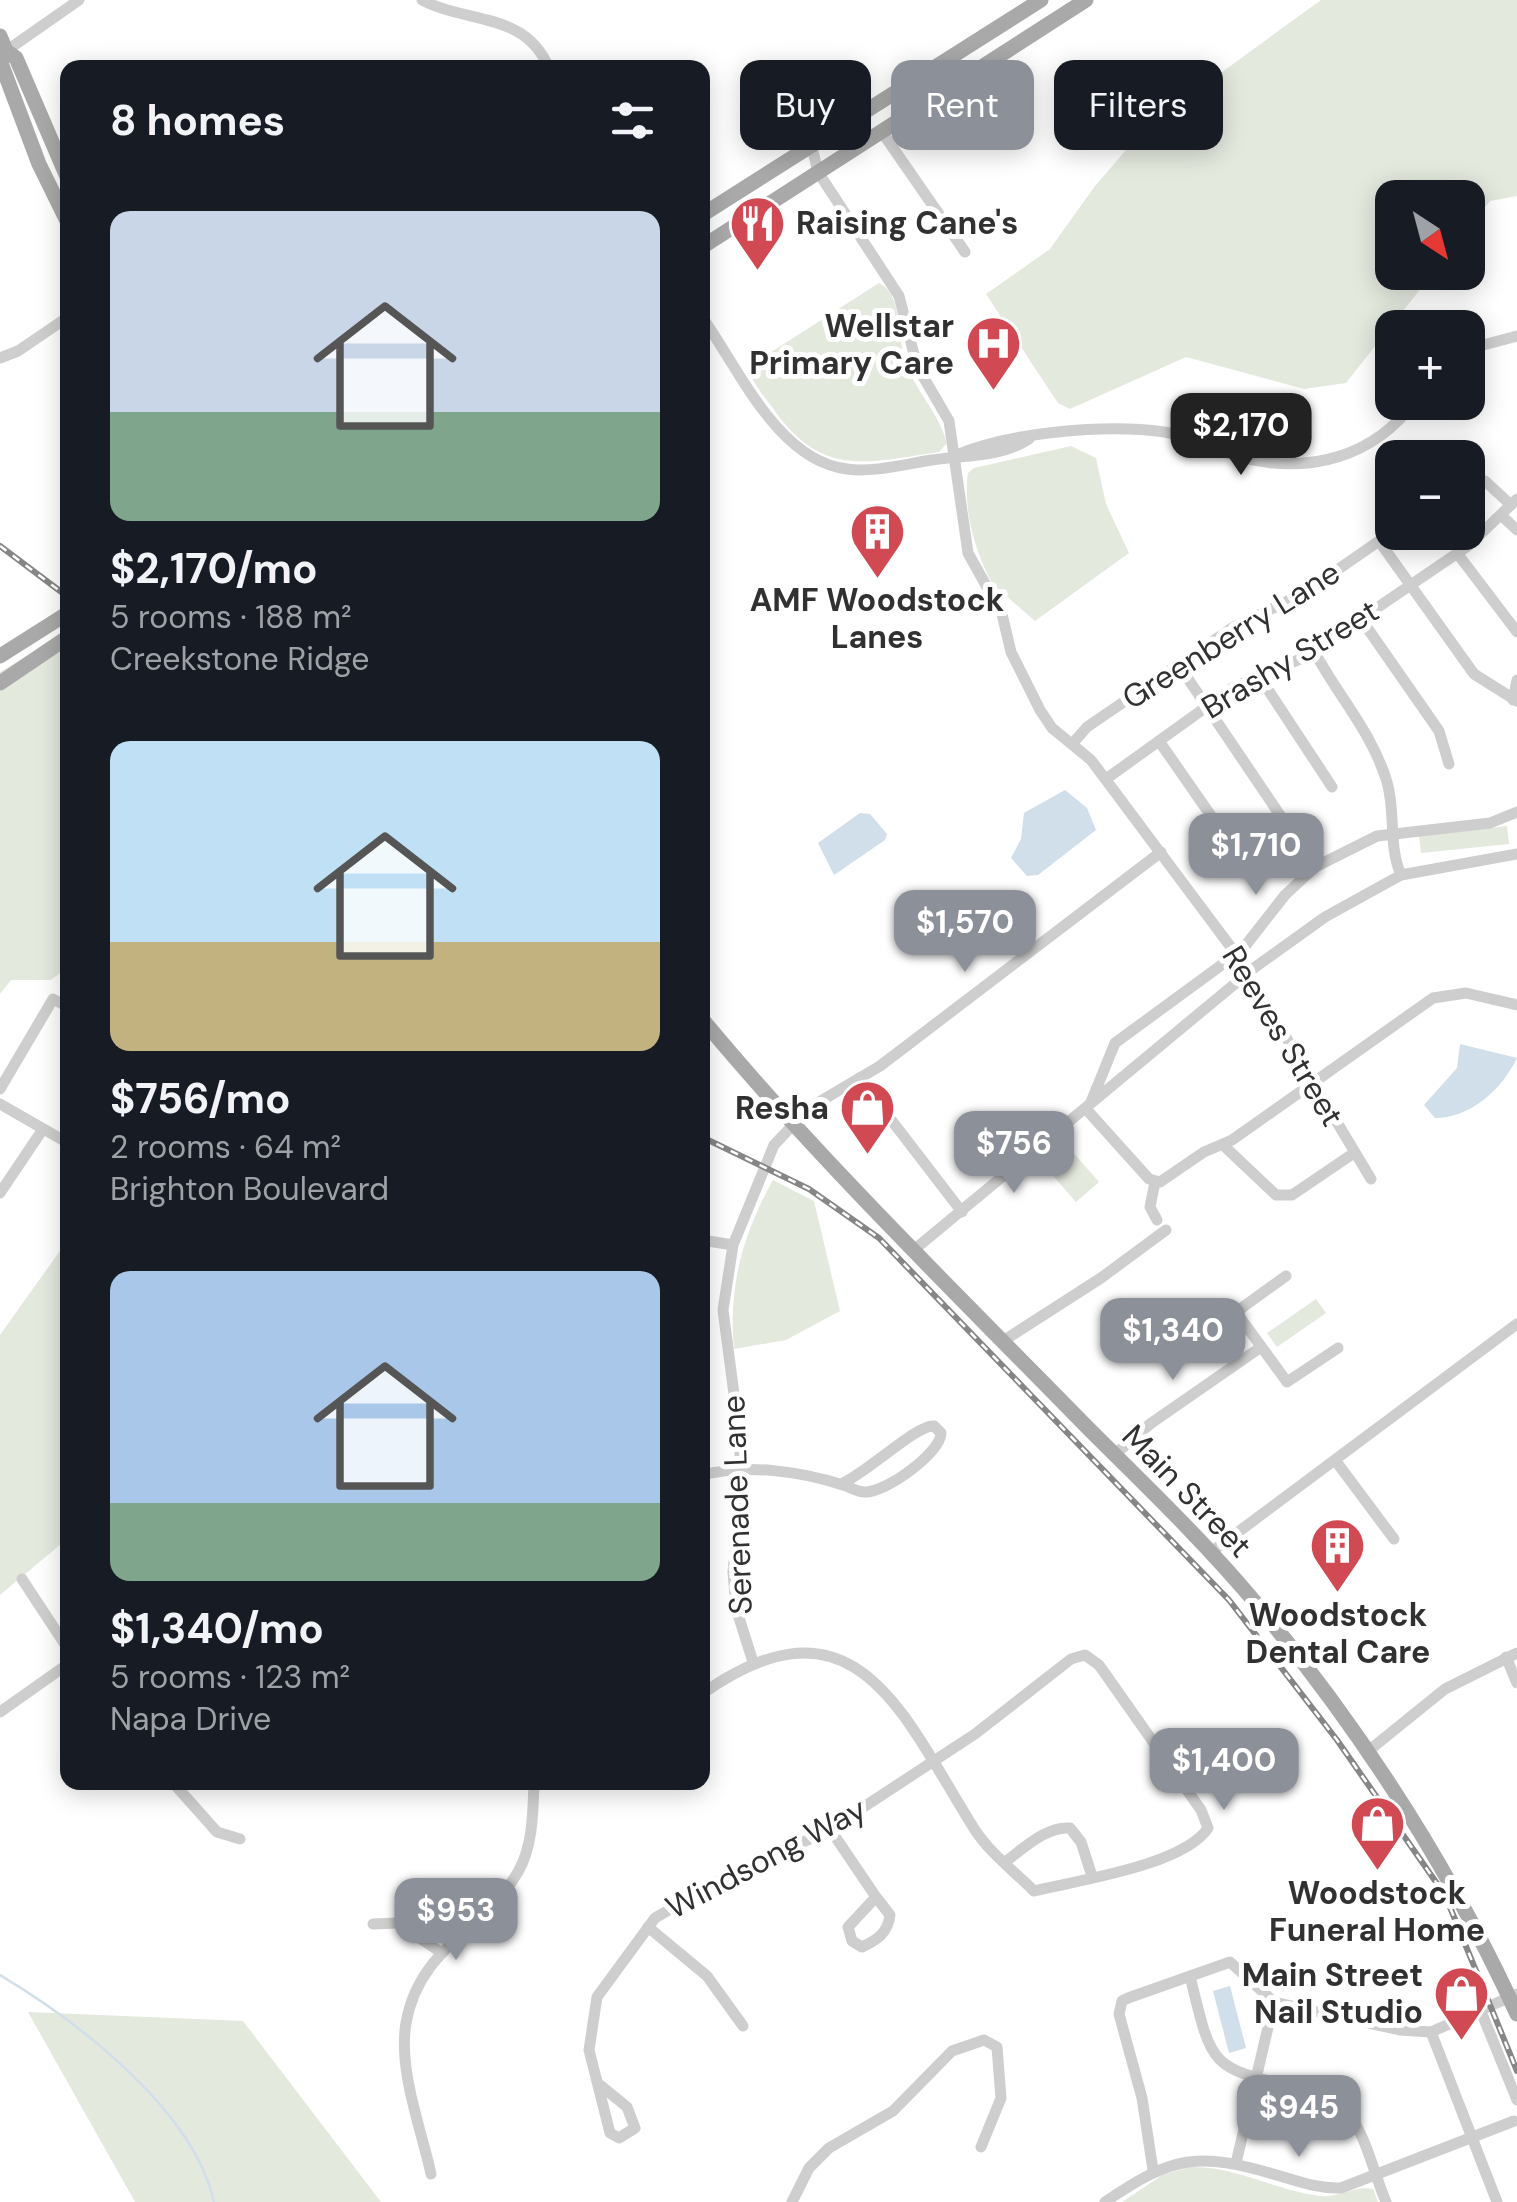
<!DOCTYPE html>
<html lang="en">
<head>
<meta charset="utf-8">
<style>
	body { margin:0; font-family:"DM Sans",sans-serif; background:#242831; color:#f1f3f6; height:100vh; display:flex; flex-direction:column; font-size:38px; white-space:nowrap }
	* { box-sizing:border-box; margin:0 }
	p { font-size:32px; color:#9ea1a6 }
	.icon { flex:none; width:55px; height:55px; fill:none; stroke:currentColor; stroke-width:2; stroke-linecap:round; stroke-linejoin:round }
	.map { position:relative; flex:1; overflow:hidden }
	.panel { position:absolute; left:60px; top:60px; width:650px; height:1730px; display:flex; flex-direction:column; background:#171b24; border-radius:20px; box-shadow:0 5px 25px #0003 }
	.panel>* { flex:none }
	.guide { position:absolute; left:740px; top:60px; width:625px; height:90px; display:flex; gap:20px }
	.needle { width:65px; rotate:144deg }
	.buttons { position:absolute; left:1375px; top:180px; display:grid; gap:20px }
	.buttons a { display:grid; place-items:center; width:110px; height:110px; border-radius:20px; background:#171b24; box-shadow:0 5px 25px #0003; font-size:50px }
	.price { position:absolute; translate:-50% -85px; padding:0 22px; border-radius:20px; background:#8c9099; color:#fff; font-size:32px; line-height:65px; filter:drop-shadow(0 2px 5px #0008) }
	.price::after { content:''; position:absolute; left:50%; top:60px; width:30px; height:22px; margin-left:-15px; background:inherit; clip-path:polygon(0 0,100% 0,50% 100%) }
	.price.current { background:#222; color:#fff }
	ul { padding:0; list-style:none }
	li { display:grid; align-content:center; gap:20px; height:530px; padding:0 50px }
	li span { display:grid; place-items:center; height:310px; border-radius:20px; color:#555 }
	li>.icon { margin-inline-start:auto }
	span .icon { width:180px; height:180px; fill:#fffc; stroke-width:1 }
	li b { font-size:42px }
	h2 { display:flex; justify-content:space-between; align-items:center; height:120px; padding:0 50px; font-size:42px }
	.tag { padding:0 35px; border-radius:20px; background:#171b24; box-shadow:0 5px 25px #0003; font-size:35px; line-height:90px }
	.tag.current { background:#8c9099; color:#fff }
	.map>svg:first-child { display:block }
	.green { fill:#e4e9de }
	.water { fill:#d0dfe9 }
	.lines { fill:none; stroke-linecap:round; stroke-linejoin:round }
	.stream { stroke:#d0dfe9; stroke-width:2.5 }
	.minor { stroke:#cecece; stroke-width:11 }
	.major { stroke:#a9a9a9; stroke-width:15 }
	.rail-casing { stroke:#868686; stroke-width:6 }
	.rail { stroke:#fff; stroke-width:2.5; stroke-dasharray:8; stroke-linecap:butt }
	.labels { text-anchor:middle; stroke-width:10; stroke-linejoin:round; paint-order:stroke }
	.poi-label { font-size:32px; font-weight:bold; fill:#313131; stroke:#fff; text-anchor:end }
	.street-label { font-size:32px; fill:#313131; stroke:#fff }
</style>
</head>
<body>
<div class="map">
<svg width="1517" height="2202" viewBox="0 0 1517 2202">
	<rect width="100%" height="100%" fill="#fff"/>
	<g class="green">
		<path d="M1321,0h196v196l-27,5 -22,28v-31h-76v74l41,1 -87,110 -42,6 -118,-32 -116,52 -12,-6 -72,-109 64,-45 45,-63 50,-58z"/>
		<path d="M879,283c23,11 19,52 25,74 8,31 34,53 43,86l-8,9c-75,11 -118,26 -167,-45 -9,-12 -21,-26 -24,-40z"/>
		<path d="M1071,446l25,12 10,46 23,49 -94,68 -31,-27 -4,2c-22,-33 -38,-83 -32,-123l6,-5z"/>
		<path d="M67,631v337l-16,12h-40l-11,14v-322z"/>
		<path d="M1507,826l2,18 -88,9 -2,-17z"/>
		<path d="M1070,1149l29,33 -23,20 -29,-33z"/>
		<path d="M773,1180l41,21 26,110 -54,29 -52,9c-6,-63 9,-115 39,-169z"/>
		<path d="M67,1241v298l-67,56v-260z"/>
		<path d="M1316,1299l10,14 -49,34 -10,-14z"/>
		<path d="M28,2012l215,9 138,181h-246z"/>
		<path d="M1191,2167c45,-1 85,24 129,29 18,2 36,-11 53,-7l5,13h-256l42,-28z"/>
	</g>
	<g class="water">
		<path d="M1065,790l22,18 9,22 -58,45 -11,1 -16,-18 10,-19 3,-26z"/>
		<path d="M860,813l10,1 17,20 -2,6 -51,35 -16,-32z"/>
		<path d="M1460,1044l57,14c-15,31 -46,60 -82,60l-11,-13 33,-37z"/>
		<path d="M1230,1986l16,62 -17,5 -16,-62z"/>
	</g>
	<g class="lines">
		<path class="stream" d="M0,1975c77,46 194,135 214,227"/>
		<g class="minor">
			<path d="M422,0c45,24 103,11 127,68"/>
			<path d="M6,51l73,-51"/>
			<path d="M882,132l83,120"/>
			<path d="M812,147l6,25 81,124 18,70 32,55 19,132 34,61 9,38 29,58 12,18 39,32 145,194 135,225"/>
			<path d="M702,317c37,52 76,144 145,152 25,4 59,-5 85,-9 32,-5 68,-2 97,-21"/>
			<path d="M1468,349l49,-13"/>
			<path d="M0,358l18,-7 50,-34"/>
			<path d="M954,456c54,-24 152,-32 210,-24 28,4 53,19 80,26 65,16 130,-1 170,-56"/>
			<path d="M1468,476l17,5 26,24"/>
			<path d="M1502,516l15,14"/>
			<path d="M1379,541l95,133 43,27"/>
			<path d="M1457,553l60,79"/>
			<path d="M1361,619l78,112 10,33"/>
			<path d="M1314,651c24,45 58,81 73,131 9,31 1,63 14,93"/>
			<path d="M1178,664l137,203"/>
			<path d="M1259,676l73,111"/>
			<path d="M1513,700l4,-20"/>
			<path d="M1159,741l80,115"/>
			<path d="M1073,743l14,-16 145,-99 72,-35 88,-61"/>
			<path d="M1106,779l128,-92 64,-27 42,-27 128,-87 49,-47"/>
			<path d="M859,1078l103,134"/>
			<path d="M0,1089l53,-90 15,8"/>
			<path d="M1091,1102l24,-59 127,-93 43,-55 30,-28 62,-31 113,-13 27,-11"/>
			<path d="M0,1104l68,39"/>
			<path d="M1086,1109l63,70 11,3 44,-30 28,-12 201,-142 33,-5 51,12"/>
			<path d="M1223,1145l53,50h16l62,-42"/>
			<path d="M1155,1182l-5,25 7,13"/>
			<path d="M0,1193l43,-64"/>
			<path d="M702,1240l31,5"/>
			<path d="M915,1249l339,-281 71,-51 76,-42 116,-21"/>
			<path d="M1286,1276l-50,36 51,70 51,-34"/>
			<path d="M1003,1341l98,-63 65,-48"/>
			<path d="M1114,1455l36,-31 111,-77"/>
			<path d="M1335,1460l59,79"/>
			<path d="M702,1475c45,-11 98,-4 141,10 8,2 13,7 22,7 20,1 76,-39 76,-59l-7,-7c-17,-2 -68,48 -93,58"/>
			<path d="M1210,1553l307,-229"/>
			<path d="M22,1579l46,70"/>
			<path d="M1506,1657l11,26"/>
			<path d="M753,1662l-17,-54 -3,-36 7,-67v-65l-17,-130 10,-65 41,-100 35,-37 71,-42 281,-214"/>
			<path d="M0,1712l68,-48"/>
			<path d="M1367,1752l78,-63 72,-36"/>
			<path d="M180,1782l-4,4 41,46 23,7"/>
			<path d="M830,1829l46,68 -28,30 4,14 10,6c15,-7 26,-14 28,-32l-14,-18"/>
			<path d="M1005,1862c18,-13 41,-36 65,-34l11,14 11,34"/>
			<path d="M373,1924l24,-1 42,28"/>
			<path d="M648,1927l59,49 36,50"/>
			<path d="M1190,1976c23,96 20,91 116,114 14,4 30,9 40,20 20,24 28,64 40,92"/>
			<path d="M1480,2009l37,91"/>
			<path d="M1431,2032l66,170"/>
			<path d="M600,2085l27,22 8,21 -16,10 -9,-5 -21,-83 8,-53 58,-79 84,-49 85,-36 151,-99 96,-75 14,-4 14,10 102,145 7,18c-24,37 -129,52 -174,63 -19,-19 -44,-38 -59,-61 -71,-112 -118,-246 -273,-136"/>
			<path d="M1236,2163l38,-161"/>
			<path d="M1153,2170l-11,-72 -23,-84 3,-13 6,-3 102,-36 44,40 126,28 31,2 86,-38"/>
			<path d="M431,2174c-10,-46 -33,-104 -25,-151 13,-76 79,-94 112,-151 15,-26 15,-60 16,-90"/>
			<path d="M792,2202l17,-34 20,-20 64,-37 59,-60 32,-11 13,7 4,51 -20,49"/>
			<path d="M1105,2202c70,-48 94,-50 175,-26 20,6 39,13 61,12l173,-67"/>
		</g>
		<g class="major">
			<path d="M0,36l6,15 10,7 52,121"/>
			<path d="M6,51l-5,12 38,101 29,59"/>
			<path d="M702,215l339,-215"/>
			<path d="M702,247l384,-247"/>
			<path d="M0,656l68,-43"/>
			<path d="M0,683l68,-46"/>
			<path d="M702,1019c119,143 254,274 384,407 57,57 116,113 168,175 104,125 195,265 263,413"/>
		</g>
		<defs>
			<g id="rail">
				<path d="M0,546l68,51"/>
				<path d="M702,1137l107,52 70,49 350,362 108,140 108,155 72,176"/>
			</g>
		</defs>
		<use href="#rail" class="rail-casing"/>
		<use href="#rail" class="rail"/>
	</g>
	<defs>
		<symbol id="restaurant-pin" viewBox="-11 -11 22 30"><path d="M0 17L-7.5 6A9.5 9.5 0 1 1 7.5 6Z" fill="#d14a53" stroke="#fff"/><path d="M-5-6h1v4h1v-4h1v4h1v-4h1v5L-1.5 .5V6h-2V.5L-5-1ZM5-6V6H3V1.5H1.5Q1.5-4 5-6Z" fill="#fff"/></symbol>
		<symbol id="hospital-pin" viewBox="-11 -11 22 30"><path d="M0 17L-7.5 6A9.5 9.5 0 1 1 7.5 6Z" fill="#d14a53" stroke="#fff"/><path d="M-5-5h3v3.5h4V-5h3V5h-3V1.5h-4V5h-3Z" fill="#fff"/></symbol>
		<symbol id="building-pin" viewBox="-11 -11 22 30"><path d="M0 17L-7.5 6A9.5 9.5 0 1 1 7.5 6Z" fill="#d14a53" stroke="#fff"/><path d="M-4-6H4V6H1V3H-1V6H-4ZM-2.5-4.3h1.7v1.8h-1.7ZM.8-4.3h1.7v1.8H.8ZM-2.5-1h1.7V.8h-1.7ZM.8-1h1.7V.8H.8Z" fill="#fff"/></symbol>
		<symbol id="shop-pin" viewBox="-11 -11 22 30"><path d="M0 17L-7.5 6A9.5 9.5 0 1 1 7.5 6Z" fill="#d14a53" stroke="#fff"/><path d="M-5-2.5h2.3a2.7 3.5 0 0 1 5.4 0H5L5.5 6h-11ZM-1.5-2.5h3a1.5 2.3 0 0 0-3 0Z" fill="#fff"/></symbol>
	</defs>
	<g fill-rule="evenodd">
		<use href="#restaurant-pin" x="726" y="192" width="63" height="86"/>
		<use href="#hospital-pin" x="962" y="312" width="63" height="86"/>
		<use href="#building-pin" x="846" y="500" width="63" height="86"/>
		<use href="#shop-pin" x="836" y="1076" width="63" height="86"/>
		<use href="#building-pin" x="1306" y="1514" width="63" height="86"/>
		<use href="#shop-pin" x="1346" y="1792" width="63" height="86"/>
		<use href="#shop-pin" x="1430" y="1962" width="63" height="86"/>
	</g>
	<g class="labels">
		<g class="poi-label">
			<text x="796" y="234" text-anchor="start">Raising Cane's</text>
			<text x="954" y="337">Wellstar<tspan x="954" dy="37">Primary Care</tspan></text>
			<text x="877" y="611" text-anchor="middle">AMF Woodstock<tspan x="877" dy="37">Lanes</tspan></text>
			<text x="829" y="1119">Resha</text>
			<text x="1338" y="1626" text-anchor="middle">Woodstock<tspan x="1338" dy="37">Dental Care</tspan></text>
			<text x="1377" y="1904" text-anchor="middle">Woodstock<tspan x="1377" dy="37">Funeral Home</tspan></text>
			<text x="1423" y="1986">Main Street<tspan x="1423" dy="37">Nail Studio</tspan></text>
		</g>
		<g class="street-label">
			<text transform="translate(1231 635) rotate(-32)" y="11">Greenberry Lane</text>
			<text transform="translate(1290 659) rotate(-31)" y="11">Brashy Street</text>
			<text transform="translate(1283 1036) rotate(59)" y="11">Reeves Street</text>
			<text transform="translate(1187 1491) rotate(46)" y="11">Main Street</text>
			<text transform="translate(737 1505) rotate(-92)" y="11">Serenade Lane</text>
			<text transform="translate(766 1858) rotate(-28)" y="11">Windsong Way</text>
		</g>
	</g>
</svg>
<div class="buttons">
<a><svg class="needle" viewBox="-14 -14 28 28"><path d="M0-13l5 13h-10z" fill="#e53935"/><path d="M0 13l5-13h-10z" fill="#9ea1a6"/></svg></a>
<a>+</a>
<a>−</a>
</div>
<b class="price current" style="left:1241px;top:478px">$2,170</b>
<b class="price" style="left:1256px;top:898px">$1,710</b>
<b class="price" style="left:965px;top:975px">$1,570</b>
<b class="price" style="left:1014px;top:1196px">$756</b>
<b class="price" style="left:1173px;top:1383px">$1,340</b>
<b class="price" style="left:1224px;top:1813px">$1,400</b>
<b class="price" style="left:456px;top:1963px">$953</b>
<b class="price" style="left:1299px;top:2160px">$945</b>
<div class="guide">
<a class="tag">Buy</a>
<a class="tag current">Rent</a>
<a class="tag">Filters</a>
</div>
<section class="panel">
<h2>8 homes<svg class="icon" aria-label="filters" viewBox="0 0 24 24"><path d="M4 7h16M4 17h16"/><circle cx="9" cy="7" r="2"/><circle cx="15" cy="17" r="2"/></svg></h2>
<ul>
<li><span style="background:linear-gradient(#c9d6e8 65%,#7fa58c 0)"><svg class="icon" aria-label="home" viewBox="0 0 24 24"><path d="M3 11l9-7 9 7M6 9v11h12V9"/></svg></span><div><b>$2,170/mo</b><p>5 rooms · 188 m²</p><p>Creekstone Ridge</p></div></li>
<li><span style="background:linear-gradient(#bfe0f5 65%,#c2b280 0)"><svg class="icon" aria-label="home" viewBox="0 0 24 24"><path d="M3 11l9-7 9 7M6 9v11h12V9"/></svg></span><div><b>$756/mo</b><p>2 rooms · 64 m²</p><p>Brighton Boulevard</p></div></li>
<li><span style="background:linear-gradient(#a9c7e8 75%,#7fa58c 0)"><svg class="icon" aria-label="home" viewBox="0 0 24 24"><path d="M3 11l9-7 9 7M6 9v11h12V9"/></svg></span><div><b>$1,340/mo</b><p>5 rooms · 123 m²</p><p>Napa Drive</p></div></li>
</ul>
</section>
</div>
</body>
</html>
